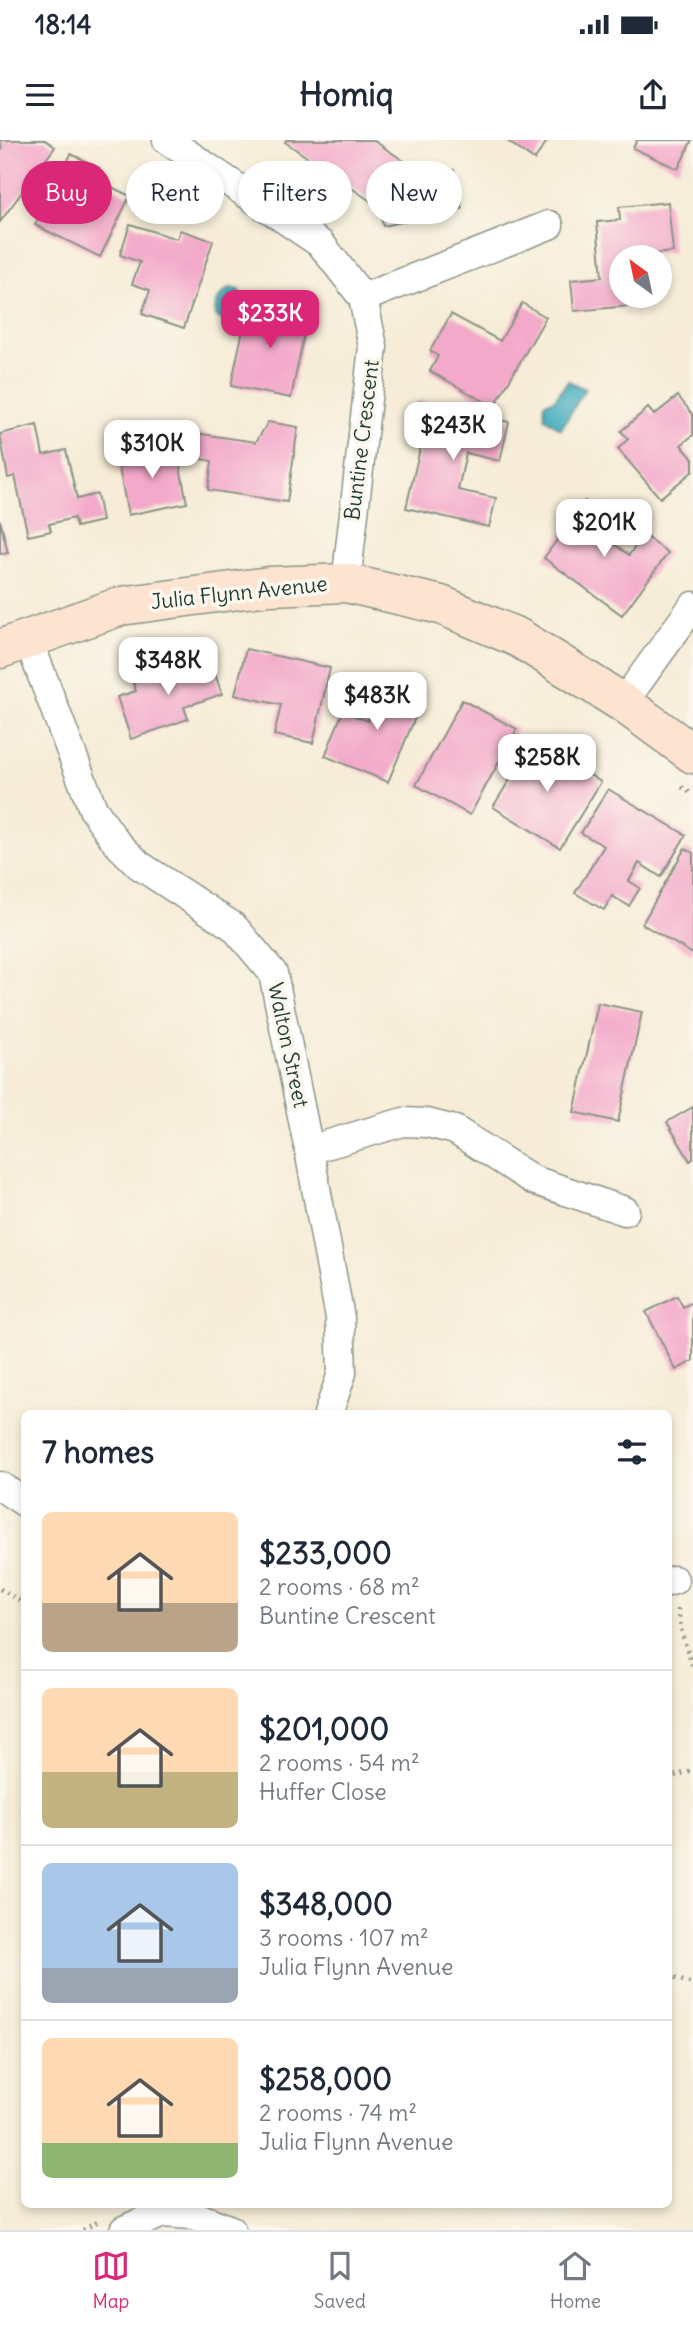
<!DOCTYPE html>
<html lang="en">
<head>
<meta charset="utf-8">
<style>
	body { margin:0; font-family:Delius,sans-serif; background:#f6f6f7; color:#1f2937; height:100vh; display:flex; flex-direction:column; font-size:26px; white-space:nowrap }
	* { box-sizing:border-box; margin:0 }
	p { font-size:23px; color:#747a83 }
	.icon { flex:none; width:38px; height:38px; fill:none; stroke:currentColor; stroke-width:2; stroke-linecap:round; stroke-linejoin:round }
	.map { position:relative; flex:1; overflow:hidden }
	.drawer { position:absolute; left:21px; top:1270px; width:651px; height:798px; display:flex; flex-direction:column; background:#fff; border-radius:10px; box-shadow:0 4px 10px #0003 }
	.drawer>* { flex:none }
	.guide { position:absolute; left:21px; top:21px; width:651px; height:63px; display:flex; gap:14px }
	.needle { width:46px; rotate:327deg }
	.fabs { position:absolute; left:609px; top:105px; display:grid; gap:14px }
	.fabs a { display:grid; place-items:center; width:63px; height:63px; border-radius:50%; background:#fff; box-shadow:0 4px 10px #0003; font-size:35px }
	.price { position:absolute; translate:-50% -60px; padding:0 16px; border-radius:14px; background:#fff; color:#222; font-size:23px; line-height:46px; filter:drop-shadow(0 2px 4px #0008) }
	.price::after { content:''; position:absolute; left:50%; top:42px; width:21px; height:16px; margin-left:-10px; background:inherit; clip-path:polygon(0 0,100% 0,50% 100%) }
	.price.selected { background:#db2777; color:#fff }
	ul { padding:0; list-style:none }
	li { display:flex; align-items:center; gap:21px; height:175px; padding:0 21px }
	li+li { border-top:2px solid #e0e1e3 }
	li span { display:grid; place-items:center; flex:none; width:196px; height:140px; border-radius:10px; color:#555 }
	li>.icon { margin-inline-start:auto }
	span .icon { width:84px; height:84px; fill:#fffc; stroke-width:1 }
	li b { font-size:30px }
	h2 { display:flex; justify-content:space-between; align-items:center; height:84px; padding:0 21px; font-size:30px }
	.pill { padding:0 24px; border-radius:32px; background:#fff; box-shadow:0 4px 10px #0003; font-size:24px; line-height:63px }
	.pill.selected { background:#db2777; color:#fff }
	.status { display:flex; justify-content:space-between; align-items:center; height:49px; padding:0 35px; background:#fff; direction:ltr }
	.status svg { height:19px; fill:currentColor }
	header { display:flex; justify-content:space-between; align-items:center; height:91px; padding:0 21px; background:#fff; font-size:32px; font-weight:800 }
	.dock { display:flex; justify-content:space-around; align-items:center; height:98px; border-top:2px solid #e0e1e3; background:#fff; font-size:19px; color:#747a83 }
	.dock a { display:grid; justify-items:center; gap:4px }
	.dock .selected { color:#db2777 }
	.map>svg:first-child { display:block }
	.water { fill:#3daabc; stroke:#2e7478; stroke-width:2 }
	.building { fill:#f3a9c9 }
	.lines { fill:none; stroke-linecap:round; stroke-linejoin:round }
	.street-casing { stroke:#8a9486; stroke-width:31 }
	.secondary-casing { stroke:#8a9486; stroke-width:41 }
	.path { stroke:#8a9486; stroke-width:4.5; stroke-dasharray:2 5; stroke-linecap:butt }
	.street { stroke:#fff; stroke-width:28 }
	.secondary { stroke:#fde4d1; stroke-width:38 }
	.labels { text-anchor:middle; stroke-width:7; stroke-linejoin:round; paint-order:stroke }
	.street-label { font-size:21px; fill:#1f3d34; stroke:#fbf7ec }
</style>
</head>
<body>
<div class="status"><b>18:14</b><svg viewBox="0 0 49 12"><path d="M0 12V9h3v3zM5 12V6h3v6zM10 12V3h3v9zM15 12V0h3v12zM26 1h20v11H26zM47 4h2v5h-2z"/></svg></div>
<header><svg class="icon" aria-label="menu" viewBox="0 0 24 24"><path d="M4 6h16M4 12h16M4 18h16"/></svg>Homiq<svg class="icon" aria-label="share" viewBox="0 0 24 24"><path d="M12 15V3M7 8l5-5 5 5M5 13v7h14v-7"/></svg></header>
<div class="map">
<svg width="693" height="2090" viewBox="0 0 693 2090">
	<rect width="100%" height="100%" fill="#fbf7ec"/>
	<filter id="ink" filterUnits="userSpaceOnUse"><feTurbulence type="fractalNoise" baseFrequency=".0143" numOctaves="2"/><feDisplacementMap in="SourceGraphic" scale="14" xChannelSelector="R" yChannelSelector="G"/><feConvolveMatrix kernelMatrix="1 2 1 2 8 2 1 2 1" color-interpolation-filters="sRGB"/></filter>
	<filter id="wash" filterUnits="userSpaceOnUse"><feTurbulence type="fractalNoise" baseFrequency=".00686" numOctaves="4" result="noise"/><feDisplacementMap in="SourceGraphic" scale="28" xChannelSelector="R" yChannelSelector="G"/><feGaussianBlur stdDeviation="1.57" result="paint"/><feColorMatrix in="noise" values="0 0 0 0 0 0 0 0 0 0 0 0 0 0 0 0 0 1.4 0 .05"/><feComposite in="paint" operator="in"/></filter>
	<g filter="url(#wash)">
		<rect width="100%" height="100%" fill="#f6ecd7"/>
		<g class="water">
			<path d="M230,148l9,2c3,10 -3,16 -1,27l-4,5h-7l-12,-6c-1,-12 5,-22 15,-28z"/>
			<path d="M568,241l17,8 -24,40 -16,-11 -1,-15 10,-3z"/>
		</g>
		<g id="blocks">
			<g class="building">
				<path d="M0,0h45l10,7 -55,75v-70l2,-3z"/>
				<path d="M286,0h87l53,36 28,-6 8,39 -79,17 -4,-19 -94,-65z"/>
				<path d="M506,0h42l-14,20z"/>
				<path d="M637,0h55l-14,29 -45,-21z"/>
				<path d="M71,14l29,14 -5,11 35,17 -30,61 -65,-32z"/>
				<path d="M668,62l5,50 -52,5v39h20l1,9 -68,6 -3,-31 31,-3 -5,-55 23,-2 -1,-13z"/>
				<path d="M130,84l47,15 3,-9 33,11 -29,87 -42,-14 8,-24 -18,-6 8,-22 -20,-7z"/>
				<path d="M249,161l59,13 -17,84 -60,-12z"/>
				<path d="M522,163l24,14 -52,90 -64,-36 8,-15 -8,-5 21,-37 49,27z"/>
				<path d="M678,256l15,19v20l-12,10 12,14v12l-33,27 -42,-49 10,-10 -7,-8 27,-23 6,7z"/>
				<path d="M419,261l90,21 -9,39 -34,-8 -8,37 38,8 -7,29 -83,-19 17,-72 -11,-3z"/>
				<path d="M268,282l30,5 -11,75 -79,-12 4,-29 -22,-4 4,-24 62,9z"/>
				<path d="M37,285l6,30 23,-5 11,49 20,-5 5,27 -26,6 -2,-9 -25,6 2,7 -23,5 -13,-60 -7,2 -8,-44z"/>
				<path d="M176,306l11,57 -59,12 -11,-58z"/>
				<path d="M585,361l36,26 -11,14 19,14 15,-20 24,18 -46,62 -78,-57z"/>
				<path d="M0,380l8,33 -8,1z"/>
				<path d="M246,509l84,19 -17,75 -39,-8 7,-30 -46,-10z"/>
				<path d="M209,517l13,37 -38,13 4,12 -57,20 -14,-42 19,-6 -3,-8z"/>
				<path d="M386,538l39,16 -37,88 -63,-26 18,-45 25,10z"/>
				<path d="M462,560l55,29 -47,86 -54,-30z"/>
				<path d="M534,600l67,42 -41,66 -67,-41z"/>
				<path d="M608,649l78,46 -25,42 -22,-14 -10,18 11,7 -11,18 -17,-10 -8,14 -29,-17 29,-47 -23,-13z"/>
				<path d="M685,708l8,5v101l-51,-30z"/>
				<path d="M598,863l44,9 -24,110 -44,-10z"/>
				<path d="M693,967v52l-3,2 -23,-39z"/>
				<path d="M677,1156l6,11 10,-5v59l-17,9 -30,-58z"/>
			</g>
		</g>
	</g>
	<g filter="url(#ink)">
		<use href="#blocks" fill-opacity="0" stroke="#8a9486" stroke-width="2"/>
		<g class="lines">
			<defs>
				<g id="street">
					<path d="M167,0l154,104 42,54 10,49 -27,236"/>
					<path d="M363,158l186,-73"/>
					<path d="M28,499l65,170 23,33 23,23 95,62 39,46 36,177 31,168 2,55 -14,41"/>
					<path d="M623,563l70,-97"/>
					<path d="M309,1010l94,-28 24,1 28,7 78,50 92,31"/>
					<path d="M0,1346l24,16"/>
					<path d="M668,1442l6,-2"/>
					<path d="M124,2090l38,-17 31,2 38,15"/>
				</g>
				<path id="secondary" d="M0,509l121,-43 148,-20 77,-3 95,22 78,33 104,65 70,51"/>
			</defs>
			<use href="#street" class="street-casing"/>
			<use href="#secondary" class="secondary-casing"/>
			<g class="path">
				<path d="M682,647l11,8"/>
				<path d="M0,1449l24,14"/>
				<path d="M678,1469l4,25 11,34"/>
				<path d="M668,1638l25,-8"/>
				<path d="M668,1836l25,8"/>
				<path d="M83,2090l16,-9"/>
			</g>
			<use href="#street" class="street"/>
			<use href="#secondary" class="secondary"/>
		</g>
	</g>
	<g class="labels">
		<g class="street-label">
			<text transform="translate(362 300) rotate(-83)" y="7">Buntine Crescent</text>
			<text transform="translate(239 453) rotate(-6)" y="7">Julia Flynn Avenue</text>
			<text transform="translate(288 905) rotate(78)" y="7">Walton Street</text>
		</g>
	</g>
</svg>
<div class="fabs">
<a><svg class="needle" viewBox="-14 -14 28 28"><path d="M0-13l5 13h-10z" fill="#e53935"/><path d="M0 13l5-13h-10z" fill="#747a83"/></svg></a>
</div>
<b class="price selected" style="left:270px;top:210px">$233K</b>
<b class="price" style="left:453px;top:322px">$243K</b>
<b class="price" style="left:152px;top:340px">$310K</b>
<b class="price" style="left:604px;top:419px">$201K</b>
<b class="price" style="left:168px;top:557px">$348K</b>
<b class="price" style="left:377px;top:592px">$483K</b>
<b class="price" style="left:547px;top:654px">$258K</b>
<div class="guide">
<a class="pill selected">Buy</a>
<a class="pill">Rent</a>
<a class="pill">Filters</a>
<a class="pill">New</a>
</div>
<section class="drawer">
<h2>7 homes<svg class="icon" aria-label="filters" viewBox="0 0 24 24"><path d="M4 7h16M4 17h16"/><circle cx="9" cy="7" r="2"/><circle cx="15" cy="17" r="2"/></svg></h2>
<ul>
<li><span style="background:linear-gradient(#ffd9b3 65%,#b9a48a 0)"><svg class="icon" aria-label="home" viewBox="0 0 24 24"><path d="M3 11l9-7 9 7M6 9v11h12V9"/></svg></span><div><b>$233,000</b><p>2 rooms · 68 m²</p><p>Buntine Crescent</p></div></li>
<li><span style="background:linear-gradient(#ffd9b3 60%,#c2b280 0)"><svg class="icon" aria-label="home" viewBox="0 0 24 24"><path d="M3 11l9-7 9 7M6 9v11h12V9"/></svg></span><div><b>$201,000</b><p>2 rooms · 54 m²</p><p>Huffer Close</p></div></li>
<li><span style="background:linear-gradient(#a9c7e8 75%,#9aa5b1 0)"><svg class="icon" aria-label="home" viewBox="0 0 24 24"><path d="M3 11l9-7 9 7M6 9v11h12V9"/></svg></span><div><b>$348,000</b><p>3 rooms · 107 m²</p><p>Julia Flynn Avenue</p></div></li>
<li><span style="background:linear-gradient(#ffd9b3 75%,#8fb573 0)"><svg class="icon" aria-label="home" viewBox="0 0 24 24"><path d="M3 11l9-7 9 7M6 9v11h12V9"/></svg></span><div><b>$258,000</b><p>2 rooms · 74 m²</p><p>Julia Flynn Avenue</p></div></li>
</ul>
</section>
</div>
<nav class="dock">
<a class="selected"><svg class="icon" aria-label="map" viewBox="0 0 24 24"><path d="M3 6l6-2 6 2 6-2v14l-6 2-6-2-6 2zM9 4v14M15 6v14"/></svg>Map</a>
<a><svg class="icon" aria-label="saved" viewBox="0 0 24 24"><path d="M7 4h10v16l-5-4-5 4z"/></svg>Saved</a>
<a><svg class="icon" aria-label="home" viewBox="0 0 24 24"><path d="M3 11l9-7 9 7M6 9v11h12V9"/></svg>Home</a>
</nav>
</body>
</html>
